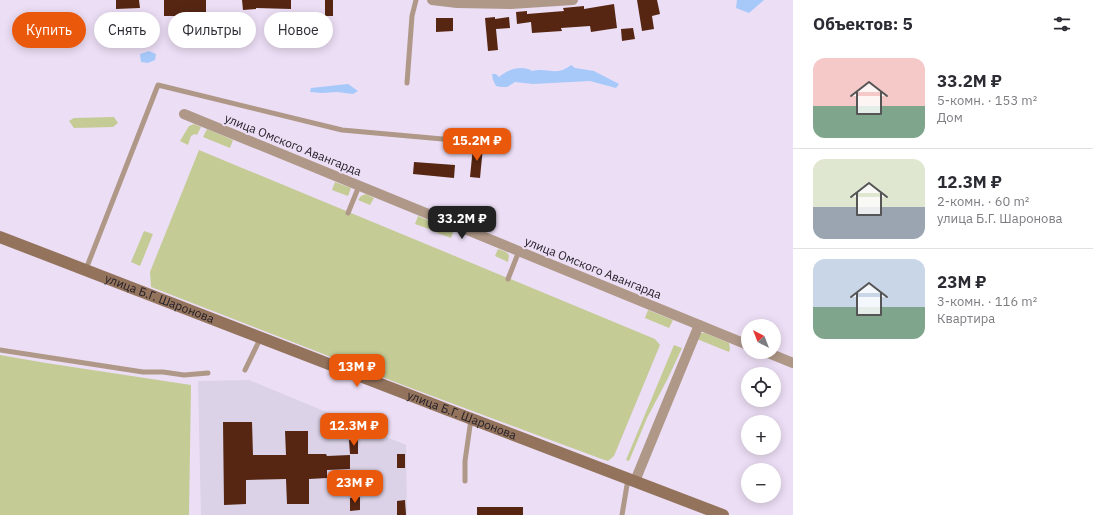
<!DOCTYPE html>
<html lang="ru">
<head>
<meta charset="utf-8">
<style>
	body { margin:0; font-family:"IBM Plex Sans",sans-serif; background:#f7f7f7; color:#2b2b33; height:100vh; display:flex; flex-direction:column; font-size:15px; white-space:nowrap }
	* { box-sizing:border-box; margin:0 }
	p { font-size:13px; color:#7c7c81 }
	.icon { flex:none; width:22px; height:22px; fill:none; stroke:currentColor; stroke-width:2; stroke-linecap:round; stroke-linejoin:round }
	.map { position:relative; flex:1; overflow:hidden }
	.side { display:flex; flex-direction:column; background:#fff; width:300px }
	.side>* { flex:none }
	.hud { position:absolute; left:12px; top:12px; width:380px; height:36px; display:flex; gap:8px }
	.needle { width:26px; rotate:318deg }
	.tools { position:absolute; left:741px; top:319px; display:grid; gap:8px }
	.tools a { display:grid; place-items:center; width:40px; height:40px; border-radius:50%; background:#fff; box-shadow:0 2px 10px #0003; font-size:20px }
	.price { position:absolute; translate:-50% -34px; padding:0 9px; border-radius:8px; background:#ea580c; color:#fff; font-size:13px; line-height:26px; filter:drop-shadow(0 1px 2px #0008) }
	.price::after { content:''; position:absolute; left:50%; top:24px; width:12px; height:9px; margin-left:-6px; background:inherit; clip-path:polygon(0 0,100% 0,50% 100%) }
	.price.current { background:#222; color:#fff }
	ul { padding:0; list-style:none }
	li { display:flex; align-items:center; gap:12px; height:100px; padding:0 20px }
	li+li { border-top:1px solid #e1e1e2 }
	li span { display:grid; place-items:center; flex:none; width:112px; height:80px; border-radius:12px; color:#555 }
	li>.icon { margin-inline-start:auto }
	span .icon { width:48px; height:48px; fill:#fffc; stroke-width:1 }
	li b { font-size:17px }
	h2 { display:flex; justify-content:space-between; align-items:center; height:48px; padding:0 20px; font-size:17px }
	.pill { padding:0 14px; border-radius:18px; background:#fff; box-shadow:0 2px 10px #0003; font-size:14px; line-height:36px }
	.pill.current { background:#ea580c; color:#fff }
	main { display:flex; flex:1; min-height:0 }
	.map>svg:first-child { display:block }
	.education { fill:#dbd2e7 }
	.green { fill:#c4cb95 }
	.water { fill:#a7c9f9 }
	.building { fill:#562613 }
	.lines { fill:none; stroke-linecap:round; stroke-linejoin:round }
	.lane { stroke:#af9888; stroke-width:5 }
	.street { stroke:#af9888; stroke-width:10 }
	.secondary { stroke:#93735c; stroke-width:12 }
	.labels { text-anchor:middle; stroke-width:4; stroke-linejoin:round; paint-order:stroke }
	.street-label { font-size:12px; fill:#252028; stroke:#ecdef5 }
</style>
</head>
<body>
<main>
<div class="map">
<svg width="793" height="515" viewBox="0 0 793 515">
	<rect width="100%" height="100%" fill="#ecdef5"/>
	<path class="education" d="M249,380l157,65 1,70h-206l-3,-134z"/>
	<g class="green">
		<path d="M114,117l4,6 -5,4 -39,1 -5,-7 5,-3z"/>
		<path d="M194,124l7,3 -4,8 -2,-1 -4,2 -3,9 -8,-4 9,-15z"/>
		<path d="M207,129l26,11 -3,8 -27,-11z"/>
		<path d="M199,150l456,189 5,6 -46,111 -6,5 -9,-3 -191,-71 -257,-100 -1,-15z"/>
		<path d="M335,182l16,6 -3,8 -16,-6z"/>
		<path d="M366,194l8,4 -4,7 -12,-5 3,-4z"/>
		<path d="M418,216l17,7 -3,7 -17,-6z"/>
		<path d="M441,225l13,5 -3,8 -14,-5z"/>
		<path d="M144,231l9,3 -13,32 -9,-4z"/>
		<path d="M498,249l8,3 3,3 -1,7 -13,-6z"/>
		<path d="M648,310l25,10 -4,8 -24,-10z"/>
		<path d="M701,333h4l24,10 1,6 -1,3 -32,-13z"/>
		<path d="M674,345l8,3 -14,30 -21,40 -18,43 -3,-1z"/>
		<path d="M0,355l46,8 145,22 -2,130h-189z"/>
	</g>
	<g class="water">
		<path d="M737,0h27l-15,13 -13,-5z"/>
		<path d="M149,51l7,3 -1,6 -7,3 -7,-1 -1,-8z"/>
		<path d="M571,65l4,3 19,3 25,13 -3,4 -26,-7 -57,3 -18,-2 -8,5h-6l-5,-1 -3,-6 -1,-6h4l3,3c9,-8 23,-12 33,-6 16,-4 24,6 39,-6z"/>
		<path d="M348,84l10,7 -5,3 -16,-2 -15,1 -12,-1 1,-4z"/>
	</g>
	<g class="building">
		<path d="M116,0h23l1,8 -24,1z"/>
		<path d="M164,0h42v22h5l-3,23 -13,-1 3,-28h-34z"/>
		<path d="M242,0h49v9l-35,-1v1l-13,1z"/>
		<rect x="325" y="0" width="8" height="16"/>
		<path d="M637,0h20l3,14 -8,2 2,13 -12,2z"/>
		<path d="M614,4l3,24 -26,4 -1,-6 -29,2 1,3 -30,2 -1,-11 -14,2 -1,-12 11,-1v3l37,-3 -1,-3 21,-2v3z"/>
		<path d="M495,17v2l14,-2 1,11 -14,1 2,21 -10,1 -3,-33z"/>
		<path d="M436,18h17v13l-17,1z"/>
		<path d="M633,28l2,11 -13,2 -1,-12z"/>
		<path d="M473,147h10l-3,31 -10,-1z"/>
		<path d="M414,162l41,3 -1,13 -41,-4z"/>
		<path d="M223,422h29l1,33h33l-1,-24h23v23h18l1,2 23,-1v14l-23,1v8l-18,1v25h-22l-1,-25 -40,1v24l-22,1z"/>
		<path d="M349,440h9v14h-8z"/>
		<rect x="397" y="454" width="8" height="14"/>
		<path d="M360,497v13l-10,1v-13z"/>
		<path d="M405,500l1,15h-9v-14z"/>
		<rect x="477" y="507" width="46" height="8"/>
	</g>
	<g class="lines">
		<g class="lane">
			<path d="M407,83l5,-67 4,-16"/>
			<path d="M348,213l11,-27"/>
			<path d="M86,269l72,-184 184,45 123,11"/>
			<path d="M508,279l11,-28"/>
			<path d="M0,350l143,22h20l21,3 24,-2"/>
			<path d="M245,370l16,-33"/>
			<path d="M465,481v-20l6,-42"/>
			<path d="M622,515l6,-36"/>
		</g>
		<g class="street">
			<path d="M432,0l25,3 54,1 62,-4"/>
			<path d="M184,114l564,231"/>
			<path d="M766,352l27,11"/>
			<path d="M635,481l64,-156"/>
		</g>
		<path class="secondary" id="s1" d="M0,237l448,173 275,105"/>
	</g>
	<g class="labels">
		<g class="street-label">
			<text transform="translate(293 145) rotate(22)" y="4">улица Омского Авангарда</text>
			<text transform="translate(593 268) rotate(22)" y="4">улица Омского Авангарда</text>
			<text dy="4" stroke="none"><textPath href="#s1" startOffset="171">улица Б.Г. Шаронова</textPath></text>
			<text dy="4" stroke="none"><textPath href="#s1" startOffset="495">улица Б.Г. Шаронова</textPath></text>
		</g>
	</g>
</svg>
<div class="tools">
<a><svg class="needle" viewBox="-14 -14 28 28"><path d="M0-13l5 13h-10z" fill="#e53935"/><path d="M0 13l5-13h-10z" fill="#7c7c81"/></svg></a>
<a><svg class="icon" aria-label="locate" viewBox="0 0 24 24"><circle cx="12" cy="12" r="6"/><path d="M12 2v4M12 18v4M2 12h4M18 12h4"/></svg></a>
<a>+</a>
<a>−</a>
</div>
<b class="price" style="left:477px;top:162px">15.2M ₽</b>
<b class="price current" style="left:462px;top:240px">33.2M ₽</b>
<b class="price" style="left:357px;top:388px">13M ₽</b>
<b class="price" style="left:354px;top:447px">12.3M ₽</b>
<b class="price" style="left:355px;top:504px">23M ₽</b>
<div class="hud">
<a class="pill current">Купить</a>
<a class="pill">Снять</a>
<a class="pill">Фильтры</a>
<a class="pill">Новое</a>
</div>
</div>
<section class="side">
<h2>Объектов: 5<svg class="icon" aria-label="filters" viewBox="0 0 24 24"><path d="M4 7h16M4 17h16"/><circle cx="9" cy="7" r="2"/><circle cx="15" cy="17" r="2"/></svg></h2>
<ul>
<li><span style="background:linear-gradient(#f6c9c9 60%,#7fa58c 0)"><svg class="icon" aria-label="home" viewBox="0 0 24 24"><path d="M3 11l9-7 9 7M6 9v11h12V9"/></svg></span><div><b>33.2M ₽</b><p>5-комн. · 153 m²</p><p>Дом</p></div></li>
<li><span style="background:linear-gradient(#dfe7d0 60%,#9aa5b1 0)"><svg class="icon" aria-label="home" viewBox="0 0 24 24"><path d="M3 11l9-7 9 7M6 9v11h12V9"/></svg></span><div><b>12.3M ₽</b><p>2-комн. · 60 m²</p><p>улица Б.Г. Шаронова</p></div></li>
<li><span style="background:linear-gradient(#c9d6e8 60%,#7fa58c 0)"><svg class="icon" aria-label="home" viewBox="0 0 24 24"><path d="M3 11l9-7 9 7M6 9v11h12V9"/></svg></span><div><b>23M ₽</b><p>3-комн. · 116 m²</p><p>Квартира</p></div></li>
</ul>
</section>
</main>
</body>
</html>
